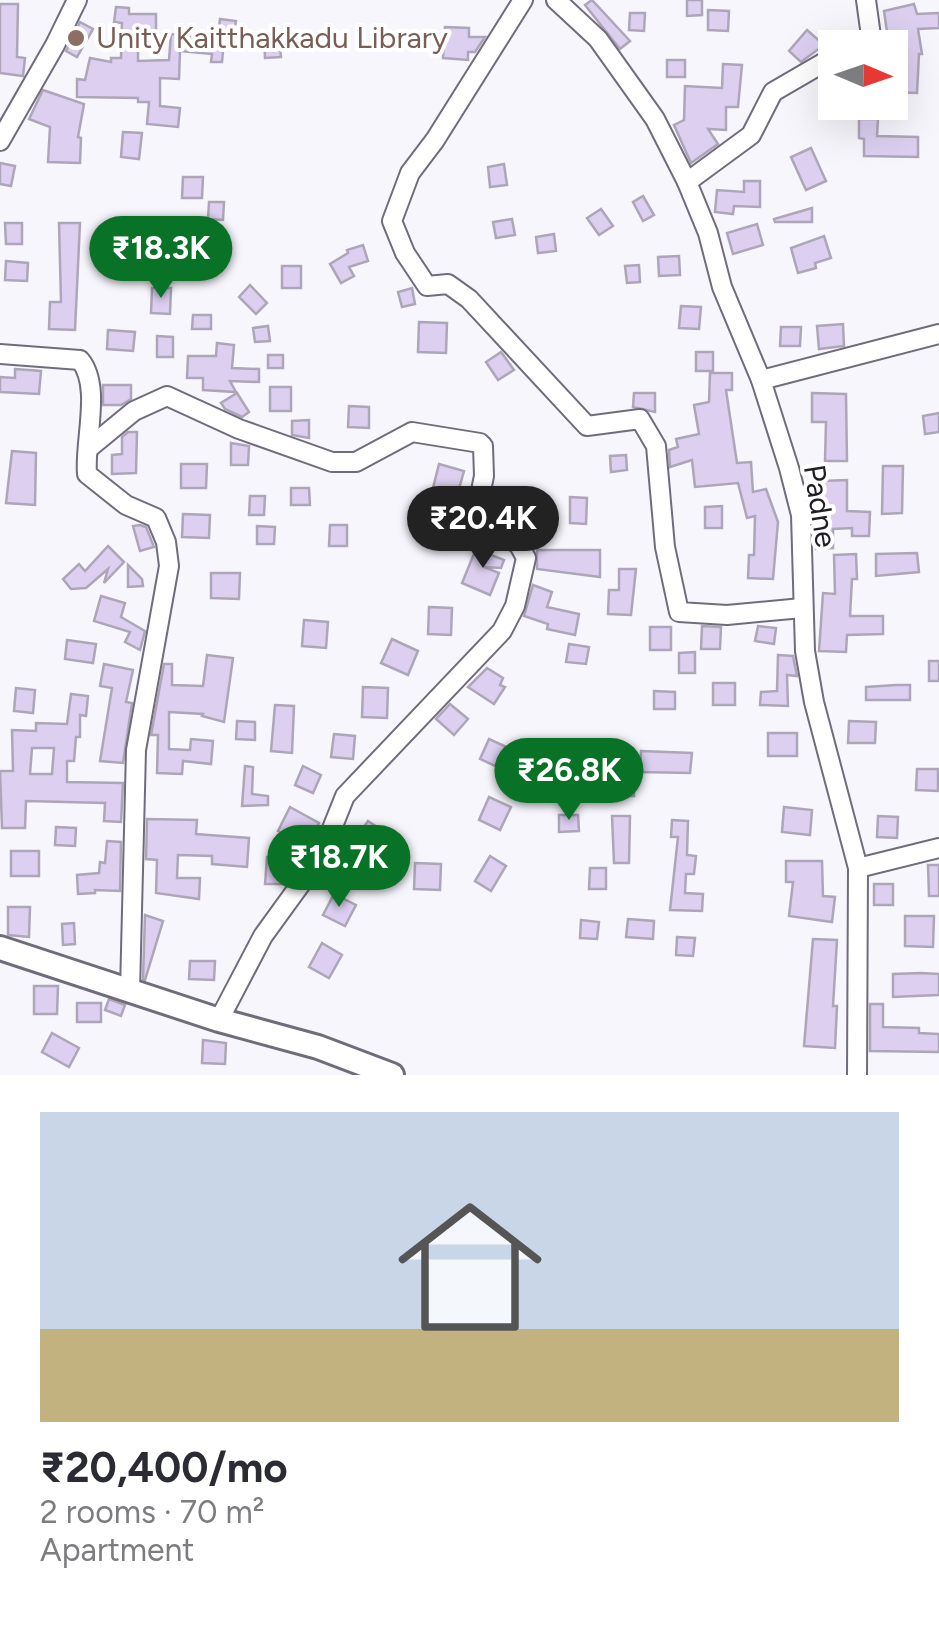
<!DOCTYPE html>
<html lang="en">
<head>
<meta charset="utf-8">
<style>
	body { margin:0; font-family:Figtree,sans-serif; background:#f7f7f7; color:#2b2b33; height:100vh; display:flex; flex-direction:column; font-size:38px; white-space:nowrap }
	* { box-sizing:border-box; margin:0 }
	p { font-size:32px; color:#7c7c81 }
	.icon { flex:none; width:55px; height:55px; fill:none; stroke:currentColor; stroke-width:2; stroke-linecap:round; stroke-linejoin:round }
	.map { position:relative; height:1075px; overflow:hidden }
	.panel { display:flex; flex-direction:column; background:#fff; flex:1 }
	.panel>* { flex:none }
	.needle { width:65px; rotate:92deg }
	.controls { position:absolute; left:818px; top:30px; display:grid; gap:20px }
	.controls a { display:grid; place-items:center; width:90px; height:90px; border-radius:0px; background:#fff; box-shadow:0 10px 40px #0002; font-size:50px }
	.price { position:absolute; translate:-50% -85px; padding:0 22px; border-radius:35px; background:#087326; color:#fff; font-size:32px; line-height:65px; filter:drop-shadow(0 2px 5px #0008) }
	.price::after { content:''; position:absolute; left:50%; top:60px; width:30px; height:22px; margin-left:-15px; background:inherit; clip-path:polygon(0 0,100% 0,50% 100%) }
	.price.active { background:#222; color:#fff }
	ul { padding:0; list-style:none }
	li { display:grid; align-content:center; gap:20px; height:530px; padding:0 40px }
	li+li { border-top:2px solid #e1e1e2 }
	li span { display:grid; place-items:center; height:310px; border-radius:0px; color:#555 }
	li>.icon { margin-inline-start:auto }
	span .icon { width:180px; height:180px; fill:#fffc; stroke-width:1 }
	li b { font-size:42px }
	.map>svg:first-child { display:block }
	.building { fill:#dccff0; stroke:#ada6b8; stroke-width:2.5; fill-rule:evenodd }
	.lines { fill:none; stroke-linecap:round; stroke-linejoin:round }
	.minor-casing { stroke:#706c7c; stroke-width:22 }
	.major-casing { stroke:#706c7c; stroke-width:28 }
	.minor { stroke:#fff; stroke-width:18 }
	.major { stroke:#fff; stroke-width:22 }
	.education-dot { fill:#8d6e63; stroke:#fff; stroke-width:4 }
	.labels { text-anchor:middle; stroke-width:8; stroke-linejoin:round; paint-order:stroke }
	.education-label { font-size:30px; fill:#785e54; stroke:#fff; text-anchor:start }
	.street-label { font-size:30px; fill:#1f1e24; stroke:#fff }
</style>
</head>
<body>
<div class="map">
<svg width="939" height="1075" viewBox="0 0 939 1075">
	<rect width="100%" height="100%" fill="#f7f6fd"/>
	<g class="building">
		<path d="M592,0l38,41 -10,8 -35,-44z"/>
		<path d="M687,0h15v15l-15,1z"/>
		<path d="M0,4h18l-1,53 8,1 -2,18 -23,-3z"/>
		<path d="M914,4l3,10 22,-1v15l-21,1 4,25h-3l-2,39 -27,-1 2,-25 -8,-56z"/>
		<path d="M116,7l13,1v6h27v22h-18v25l31,-1 2,-26 53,7 -2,21h-11l1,-8 -32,-3 -1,28 -19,-1v28l20,2 -2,19 -31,-3 2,-22h-11v-4l-61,-1v-18l8,1 5,-22 21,4v-4h10l1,-35 -8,-1z"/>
		<path d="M708,10l21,1 -1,20 -20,-1z"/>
		<path d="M630,13h15l-1,18 -15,-1z"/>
		<path d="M220,19l16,2 -3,16 -15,-2z"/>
		<path d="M80,22l13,7 -16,28 -11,-6z"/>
		<path d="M445,27l24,1v9h16l-10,15h-7v8l-25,-2z"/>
		<path d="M807,30l17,15 -23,17 -12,-11z"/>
		<path d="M279,37l2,20 -16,1 -1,-20z"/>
		<rect x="667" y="60" width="18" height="17"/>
		<path d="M723,64l19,1 -4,42h-12v23l-18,-1 10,15 -27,19 -17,-38 10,-5 1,-34 37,2z"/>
		<path d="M43,90l41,14 -6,33 3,1 -1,25 -32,-1 2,-35 -21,-8z"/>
		<path d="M859,119h19l-1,17 41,1v20l-54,-1v-17l-5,-1z"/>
		<path d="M123,132l19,1 -3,26 -18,-2z"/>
		<path d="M811,148l15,33 -20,9 -15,-33z"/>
		<path d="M0,163l15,3 -4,20 -11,-2z"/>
		<path d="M504,164l3,21 -17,2 -2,-20z"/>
		<path d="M183,177h20l-1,21h-20z"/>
		<path d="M744,181h16v26l-26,-1 -1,8 -18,-2 2,-22 27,2z"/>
		<path d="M643,196l11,19 -11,6 -10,-19z"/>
		<path d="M209,202h15l-1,18 -15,-1z"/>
		<path d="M812,208v14h-37l-1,-3z"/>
		<path d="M601,209l12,17 -14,9 -12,-17z"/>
		<path d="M512,219l3,16 -19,3 -3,-16z"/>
		<path d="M5,223h17v21h-16z"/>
		<path d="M59,223h21l-5,107 -26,-1 1,-27h11z"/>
		<path d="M757,224l6,21 -30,9 -6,-21z"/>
		<path d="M554,234l2,17 -18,2 -2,-16z"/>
		<path d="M824,236l7,22 -16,5 1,5 -18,5 -7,-25z"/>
		<path d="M159,245v4h16v13l-36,2v-18z"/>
		<path d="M363,245l5,16 -19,6 5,9 -13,7 -11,-19 18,-11 -1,-3z"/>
		<path d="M679,256l1,19 -21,1 -1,-19z"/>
		<path d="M6,261l22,2 -1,18 -22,-1z"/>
		<path d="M639,265l1,17 -13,1 -2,-17z"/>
		<rect x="282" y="266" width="19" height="22"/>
		<path d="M250,285l17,18 -11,11 -17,-17z"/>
		<path d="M152,288h19l-1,26 -19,-1z"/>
		<path d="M412,288l3,16 -13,3 -4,-15z"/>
		<path d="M681,306l20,1 -2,22 -20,-1z"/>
		<path d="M193,315h18v14h-19z"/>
		<path d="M419,322l28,1 -1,30 -28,-1z"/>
		<path d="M843,324l1,22 -25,3 -2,-23z"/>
		<path d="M268,326l2,15 -15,1 -2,-14z"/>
		<path d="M781,327h20l-1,19h-20z"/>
		<path d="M108,330l27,2 -2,19 -26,-2z"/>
		<path d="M157,336l16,1v20h-16z"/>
		<path d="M217,343l17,2 -2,23 27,1v13l-29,-1 6,11 -33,-2v-12h-16l1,-22h28z"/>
		<path d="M501,352l13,18 -16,10 -12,-18z"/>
		<rect x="696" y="352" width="17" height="19"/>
		<rect x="268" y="355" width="15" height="13"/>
		<path d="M15,369l26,2 -2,23 -39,-2v-15l15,1z"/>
		<path d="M710,373h22v17h-6l11,73 14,-1 2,30 13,-3 12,33 -5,57 -25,-1 1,-23h5l1,-39 -8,2 -9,-35 -43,4 -3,-27 -22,7 -1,-17 9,-3 -2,-8 23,-5 -5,-29 15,-3z"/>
		<path d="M103,385h28v14l-10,6h-18z"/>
		<rect x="270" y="387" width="21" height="24"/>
		<path d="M237,393l12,19 -7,5 -17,-8 -4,-6z"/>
		<path d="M634,393h21v19l-22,-5z"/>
		<path d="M812,393l34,1 1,67h-22l1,-39h-14z"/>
		<path d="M349,406l20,1v21l-21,-1z"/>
		<path d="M939,413v19l-14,2 -2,-18z"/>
		<path d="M309,420v18l-17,-3v-14z"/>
		<path d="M128,432h9l-1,41 -24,1v-19l10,-1v-17z"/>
		<path d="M231,443l18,3 -1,19h-17z"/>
		<path d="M12,451l24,2 -1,52 -29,-2z"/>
		<path d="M626,455l1,15 -16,2 -1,-16z"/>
		<path d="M181,464h26l-1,24h-25z"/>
		<path d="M439,464l25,7 -8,28 -24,-7z"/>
		<path d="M883,466h20l-1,47 -20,1z"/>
		<path d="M847,480v31l23,1 -1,24h-17v-8l-19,1v19l-17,1 -2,-39h7l-1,-29z"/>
		<path d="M291,488h18l1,17h-19z"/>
		<path d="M535,491v33h-6v7h-7l-4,-7 -8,-2 -1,-30z"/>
		<path d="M250,496h15l-1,19h-15z"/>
		<path d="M570,497l17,1 -1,26 -16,-1z"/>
		<path d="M722,506v22h-17v-21z"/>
		<path d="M183,514l27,1 -1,23 -27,-1z"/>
		<path d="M140,525l6,2 8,20 -14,4 -7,-25z"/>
		<path d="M330,525h17v21h-18z"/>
		<path d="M257,526l18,1 -1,17h-17z"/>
		<path d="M478,544l4,2 -1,5 23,9 -3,8 -17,-1 15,6 -9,22 -28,-12z"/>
		<path d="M108,546l16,16 -20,21 4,-14 -22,19 -15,1 -8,-10 16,-15 6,7z"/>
		<path d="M537,550h63v27l-63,-8z"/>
		<path d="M917,553l2,19 -43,4v-22z"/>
		<path d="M856,554l1,25h-5l-2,37h33v18l-36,1 -1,17 -27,-1 4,-58 12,1 -1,-39z"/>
		<path d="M128,565l14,14 1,7 -15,1z"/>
		<path d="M619,569h17l-5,46 -23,-1 1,-24h10z"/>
		<path d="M211,573h29l-1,26 -28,-1z"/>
		<path d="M533,585l19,7 -5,15 32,7 -4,21 -28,-6 1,-5 -24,-8z"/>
		<path d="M101,596l24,7 -4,14 24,14 -5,19 -15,-8 5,-10 -36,-11z"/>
		<path d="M429,607l23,1 -1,27 -23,-1z"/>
		<path d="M304,620l24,2 -2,26 -24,-2z"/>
		<path d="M702,626l19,1 -1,22h-19z"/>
		<path d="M758,626l18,2 -2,16 -19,-3z"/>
		<rect x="650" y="627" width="21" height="23"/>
		<path d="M392,639l26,12 -10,24 -27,-12z"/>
		<path d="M67,640l29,4 -3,19 -28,-4z"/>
		<path d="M569,644l20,3 -3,17 -20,-2z"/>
		<path d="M695,652v21h-16v-20z"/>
		<path d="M207,655l26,3 -9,64 -22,-6 1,-2 -34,-2v37l21,1 1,-11 22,2 -2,23 -28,-3 -1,13 -25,-1 1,-38h-7l13,-71h8v21l31,1z"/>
		<path d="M778,655l15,1 4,20 -10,-1 1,31 -28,-1 1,-13 16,-1z"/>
		<rect x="929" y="661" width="10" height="20"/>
		<path d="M104,664l29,6 -7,32 6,1 -9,60 -23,-2 12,-73 -12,-2z"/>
		<path d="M487,668l16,10 -3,7 5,2 -11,17 -26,-17z"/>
		<rect x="713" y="683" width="22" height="22"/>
		<path d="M896,685h14v15h-44v-13z"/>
		<path d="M363,687l25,1 -1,30 -25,-1z"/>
		<path d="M16,688l19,2 -2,23 -19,-2z"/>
		<path d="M654,691l21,1v17h-21z"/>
		<path d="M71,694l17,2 -2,20 -6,-1v22h-4l-2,24h-7v21l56,1 -2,39 -17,-1 1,-18 -79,-2 -1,27h-23l-2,-57h13l-1,-41 24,1v-8l31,1zM32,748h22l-2,26h-22z"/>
		<path d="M450,704l18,15 -14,16 -18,-16z"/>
		<path d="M275,705l19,1 -2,47 -21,-2z"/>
		<path d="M237,721l18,1v18l-19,-1z"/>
		<path d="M849,721l27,1 -1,21h-27z"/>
		<rect x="768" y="733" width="29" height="23"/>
		<path d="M334,734l21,2 -2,23 -22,-2z"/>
		<path d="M489,739l24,11 -9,20 -24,-11z"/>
		<path d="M592,744h19v17h-20z"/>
		<path d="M641,751l51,2 -2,20 -50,-1z"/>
		<path d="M245,766l8,1 -1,27 16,2v9l-26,1z"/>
		<path d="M303,766l18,9 -8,18 -18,-8z"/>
		<path d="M917,769h21v22l-22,-1z"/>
		<path d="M550,773l23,5 -6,21 -22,-5z"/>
		<path d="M614,774l20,1v21h-20z"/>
		<path d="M489,797l22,10 -11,23 -21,-10z"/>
		<path d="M290,807l29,16 -12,23 -29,-15z"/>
		<path d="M784,807l28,3 -2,25 -28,-3z"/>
		<path d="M559,815h19l1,16 -20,1z"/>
		<path d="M612,816h18l-1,47h-15z"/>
		<path d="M878,816l20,1 -1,21 -20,-1z"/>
		<path d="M147,819l50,1 -1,14 53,4 -2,29 -35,-3v-8l-34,-1 -1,23h23l-1,21 -43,-6 1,-33 -11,-1z"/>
		<path d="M672,820l16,1 -1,34 9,1 -2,18h-8l-1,19 18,1 -1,17 -32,-1 8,-73h-7z"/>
		<path d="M368,821l23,15 -18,27 -23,-16z"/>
		<path d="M56,827l20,1 -1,18 -20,-1z"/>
		<path d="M107,841l14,1 -1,49 -25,-1v3l-17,1 -1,-19 22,-2 1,-11 5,1z"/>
		<rect x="11" y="851" width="28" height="25"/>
		<path d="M490,856l16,10 -15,25 -16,-10z"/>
		<path d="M267,857l18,1 -1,26h-19z"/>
		<path d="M786,861h36l1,35 12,1 -3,25 -43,-6 4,-34h-7z"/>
		<path d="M415,863l26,1 -1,26 -26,-1z"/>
		<path d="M928,865h11v31h-10z"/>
		<path d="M590,868h16v21h-17z"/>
		<rect x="874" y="884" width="19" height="21"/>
		<path d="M334,894l22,11 -11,21 -22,-11z"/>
		<path d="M8,907h22l-1,30 -21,-2z"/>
		<path d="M145,915l18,6 -18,59 -2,-1z"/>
		<path d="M905,916h29l-1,31 -28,-1z"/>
		<path d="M628,919l26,2 -1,18 -27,-2z"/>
		<path d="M581,920l18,2 -2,17 -17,-1z"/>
		<path d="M74,923l1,21 -12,1 -1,-21z"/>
		<path d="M677,937l18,1 -2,18 -17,-1z"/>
		<path d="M813,939l24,1 -4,66h4l-2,42 -31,-2z"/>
		<path d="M322,943l20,12 -13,23 -20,-11z"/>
		<path d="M190,961h25l-1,19 -25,-1z"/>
		<path d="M921,973l18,1v21l-46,2v-23z"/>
		<path d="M34,986h24l-1,28h-23z"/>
		<path d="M109,999l16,6 -4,11 -16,-6z"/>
		<rect x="77" y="1003" width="24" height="19"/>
		<path d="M870,1004h13v23l36,1v5l20,1v18l-69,-1z"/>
		<path d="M52,1033l27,15 -10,19 -27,-15z"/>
		<path d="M203,1040l23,3 -1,21 -23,-1z"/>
	</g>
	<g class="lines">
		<defs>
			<g id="minor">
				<path d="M523,0l-88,140 -25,33 -18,48 13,32 22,33 21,-2 21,15 118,127 53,-7 16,27 9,101 14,65 48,3 75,-7"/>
				<path d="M556,0l42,39 57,80 32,63 21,51 14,54 39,93 28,88 12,47 4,136 9,51 44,166 -1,207"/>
				<path d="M849,48l22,-12 -5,-36"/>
				<path d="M0,141l55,-96 22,-45"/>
				<path d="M687,182l64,-47 22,-43 62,-36"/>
				<path d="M0,354l80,6c22,26 4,81 7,114l39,31 30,13 10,24 3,24 -33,184 -6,241"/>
				<path d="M761,380l178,-46"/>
				<path d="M89,448l45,-37 33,-15 72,33 93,33h24l56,-30 68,11 3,3 1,30 -6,29 5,12 36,28 7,13 -11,48 -13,25 -157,165 -24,60 -58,80 -44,84"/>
				<path d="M858,868l81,-20"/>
			</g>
			<path id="major" d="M0,948l219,72 99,27 74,28"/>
		</defs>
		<use href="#minor" class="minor-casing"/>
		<use href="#major" class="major-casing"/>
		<use href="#minor" class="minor"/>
		<use href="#major" class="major"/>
	</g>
	<circle class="education-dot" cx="76" cy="38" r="10"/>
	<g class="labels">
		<g class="education-label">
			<text x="96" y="48">Unity Kaitthakkadu Library</text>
		</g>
		<g class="street-label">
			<text transform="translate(820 506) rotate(81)" y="10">Padne</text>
		</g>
	</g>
</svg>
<div class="controls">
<a><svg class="needle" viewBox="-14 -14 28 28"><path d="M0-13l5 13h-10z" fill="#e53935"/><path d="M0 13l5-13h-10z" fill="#7c7c81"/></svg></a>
</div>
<b class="price" style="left:161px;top:301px">₹18.3K</b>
<b class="price active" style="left:483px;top:571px">₹20.4K</b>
<b class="price" style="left:569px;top:823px">₹26.8K</b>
<b class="price" style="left:339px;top:910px">₹18.7K</b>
</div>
<section class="panel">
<ul>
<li><span style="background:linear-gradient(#c9d6e8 70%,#c2b280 0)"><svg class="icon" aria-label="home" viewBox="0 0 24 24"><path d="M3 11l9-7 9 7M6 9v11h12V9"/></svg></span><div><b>₹20,400/mo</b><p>2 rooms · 70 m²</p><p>Apartment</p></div></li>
</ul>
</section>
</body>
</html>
